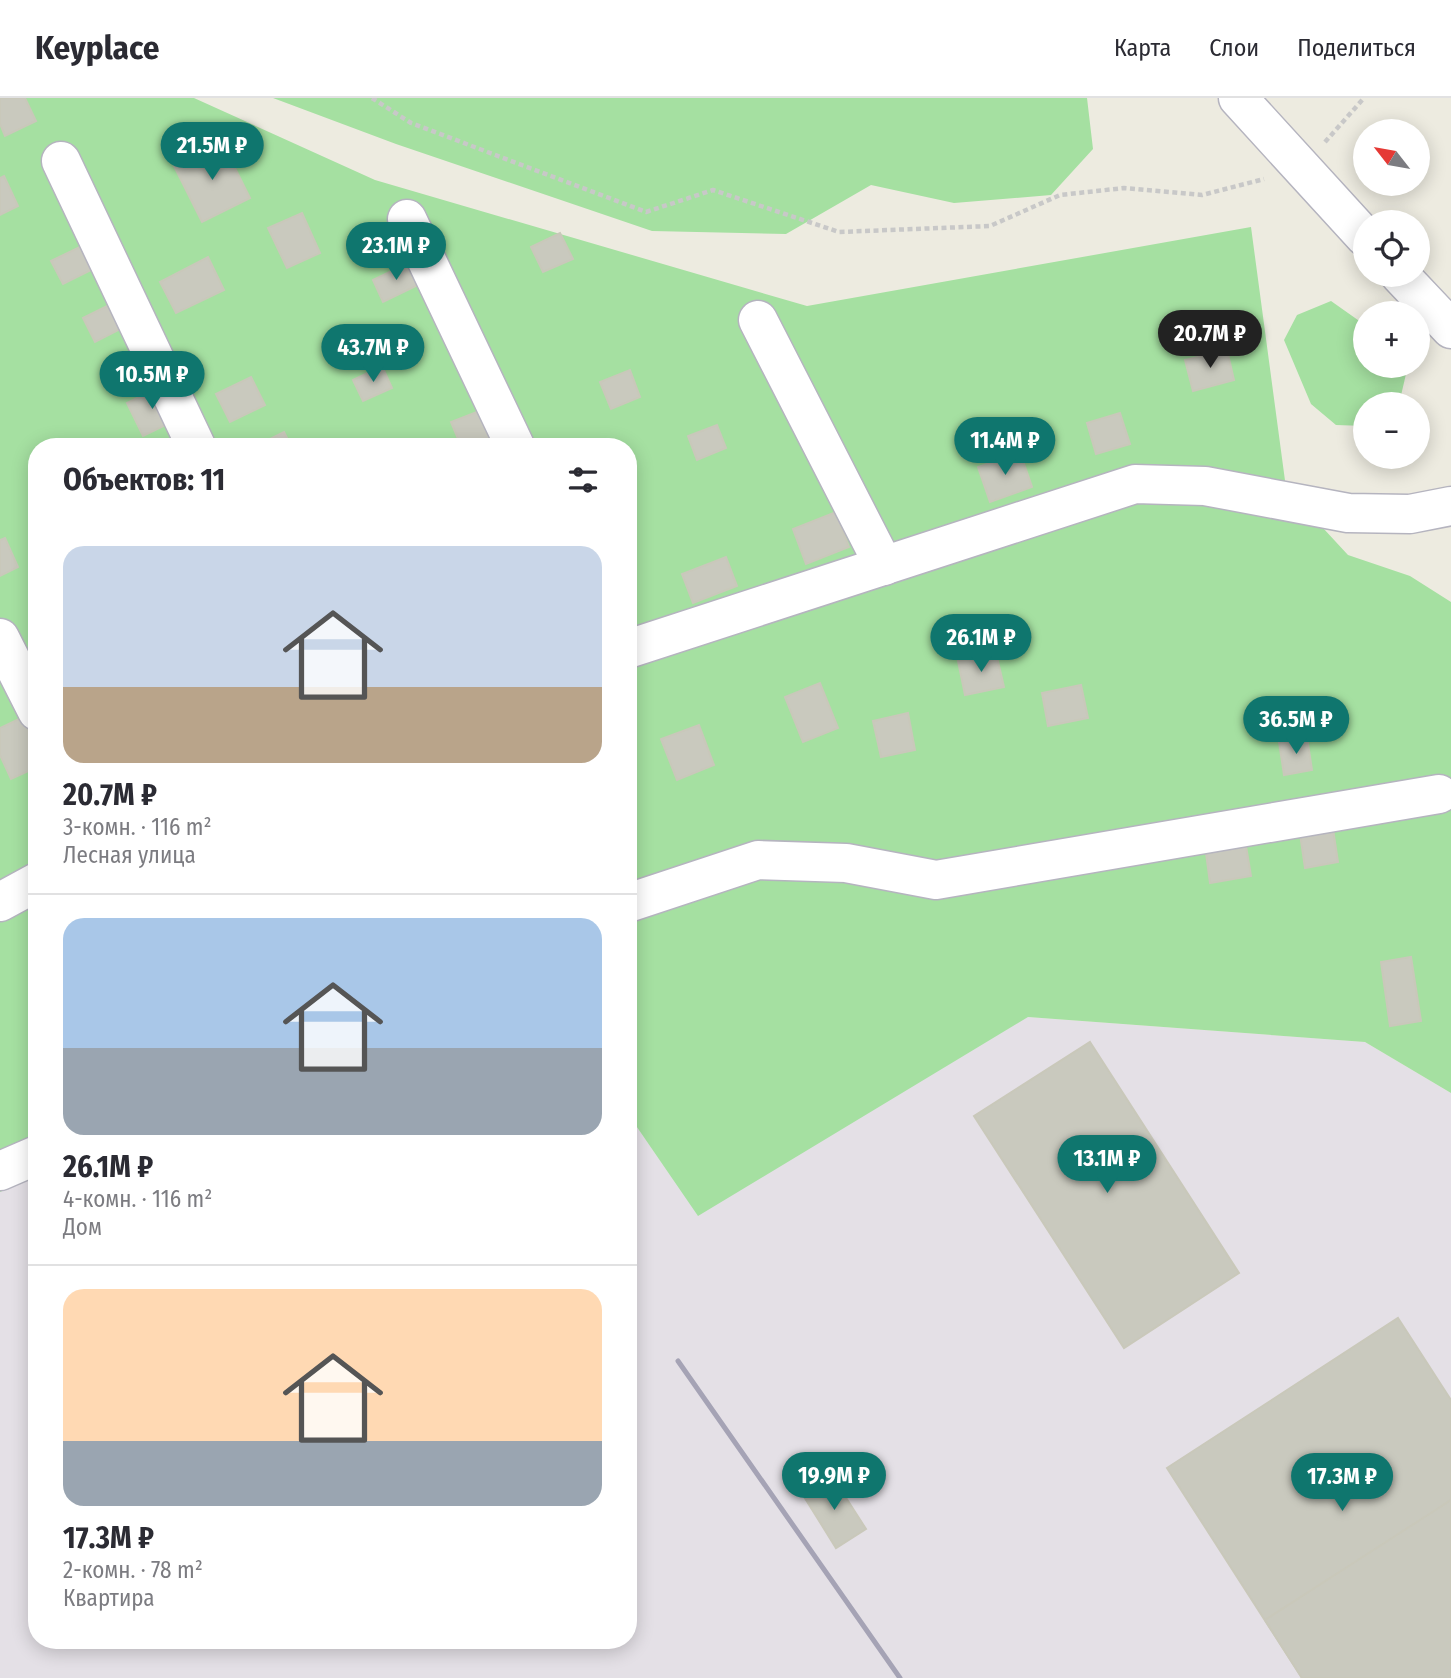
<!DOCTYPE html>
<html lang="ru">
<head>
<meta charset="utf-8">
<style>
	body { margin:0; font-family:"Fira Sans Condensed",sans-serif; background:#f2f2f3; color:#2b2b33; height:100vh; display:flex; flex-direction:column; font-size:26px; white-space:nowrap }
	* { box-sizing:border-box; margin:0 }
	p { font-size:23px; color:#7c7c81 }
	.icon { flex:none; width:38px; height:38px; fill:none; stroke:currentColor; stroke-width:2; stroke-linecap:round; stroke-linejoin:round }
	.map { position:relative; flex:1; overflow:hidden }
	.drawer { position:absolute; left:28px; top:340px; width:609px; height:1211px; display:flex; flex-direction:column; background:#fff; border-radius:28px; box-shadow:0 4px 18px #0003 }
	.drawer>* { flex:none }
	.needle { width:46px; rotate:301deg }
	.buttons { position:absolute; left:1353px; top:21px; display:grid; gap:14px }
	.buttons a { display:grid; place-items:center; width:77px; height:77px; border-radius:50%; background:#fff; box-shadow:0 4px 18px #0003; font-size:35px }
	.price { position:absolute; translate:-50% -60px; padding:0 16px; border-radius:24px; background:#0f766e; color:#fff; font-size:23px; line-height:46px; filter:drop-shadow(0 2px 4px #0008) }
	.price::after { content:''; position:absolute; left:50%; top:42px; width:21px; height:16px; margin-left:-10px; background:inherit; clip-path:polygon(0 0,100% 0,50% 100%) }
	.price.on { background:#222; color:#fff }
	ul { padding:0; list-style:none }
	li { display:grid; align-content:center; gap:14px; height:371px; padding:0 35px }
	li+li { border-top:2px solid #e1e1e2 }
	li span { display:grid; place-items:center; height:217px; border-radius:21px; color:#555 }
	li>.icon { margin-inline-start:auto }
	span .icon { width:126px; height:126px; fill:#fffc; stroke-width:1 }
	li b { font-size:30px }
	h2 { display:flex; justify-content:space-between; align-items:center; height:84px; padding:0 35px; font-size:30px }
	header { display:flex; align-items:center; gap:42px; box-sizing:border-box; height:98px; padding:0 35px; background:#fff; border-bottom:2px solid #e1e1e2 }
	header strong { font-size:33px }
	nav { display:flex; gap:38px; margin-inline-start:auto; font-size:24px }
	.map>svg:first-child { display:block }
	.industrial { fill:#e4e0e6 }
	.green { fill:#a5e0a1 }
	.building { fill:#c9c9be; stroke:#c9c8ba; stroke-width:2 }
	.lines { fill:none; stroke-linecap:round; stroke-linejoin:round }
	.minor-casing { stroke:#b5b4bf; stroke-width:41 }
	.path { stroke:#c8c8c8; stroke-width:4.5; stroke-dasharray:5 3.5; stroke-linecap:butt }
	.minor { stroke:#fff; stroke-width:38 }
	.rail { stroke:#a5a3b5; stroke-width:5 }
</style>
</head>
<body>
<header>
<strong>Keyplace</strong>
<nav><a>Карта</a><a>Слои</a><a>Поделиться</a></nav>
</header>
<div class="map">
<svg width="1451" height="1580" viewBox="0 0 1451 1580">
	<rect width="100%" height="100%" fill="#edebe0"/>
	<path class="industrial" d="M1027,919l338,25 86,51v585h-1451v-486l37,-16v464h591v-526l70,101z"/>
	<g class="green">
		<path d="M0,0h194l181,82 432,126 444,-79 35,261 62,67 62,21 41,26v491l-86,-51 -337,-25 -330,199 -70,-102v-668h-591v730l-37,16z"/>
		<path d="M273,0h814l6,51 -42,46 -97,8 -83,-18 -85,49 -134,-3 -256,-87z"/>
		<path d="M1331,203l34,24v41h36l5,8 -7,30h-34v22l-29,-1 -25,-21 -27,-64 13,-25z"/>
	</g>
	<g class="building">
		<path d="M0,0h25l11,23 -31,15 -5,-12z"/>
		<path d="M222,44l28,56 -48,24 -28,-56z"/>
		<path d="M4,78l14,30 -18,9v-37z"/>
		<path d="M302,115l18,40 -33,15 -19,-40z"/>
		<path d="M560,135l13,26 -30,13 -12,-25z"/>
		<path d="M90,144l11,23 -38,19 -12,-23z"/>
		<path d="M208,159l16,33 -48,23 -16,-31z"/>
		<path d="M410,164l10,22 -37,18 -10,-22z"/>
		<path d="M119,202l11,24 -35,18 -12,-24z"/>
		<path d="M1227,252l7,30 -41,11 -8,-31z"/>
		<path d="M382,268l10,22 -29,13 -10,-21z"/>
		<path d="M630,272l10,27 -29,12 -11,-27z"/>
		<path d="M251,279l14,28 -35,17 -14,-28z"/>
		<path d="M161,288l17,33 -35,17 -16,-33z"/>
		<path d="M487,310l12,28 -27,10h-11l-10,-24z"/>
		<path d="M1120,315l10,31 -34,10 -9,-31z"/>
		<path d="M717,327l9,23 -29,12 -9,-24z"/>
		<path d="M284,334l7,14h-35z"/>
		<path d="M1020,354l12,35 -42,15 -12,-35z"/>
		<path d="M836,414l13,35 -43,17 -13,-35z"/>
		<path d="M5,440l13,29 -18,9v-36z"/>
		<path d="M726,459l11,29 -44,17 -11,-29z"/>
		<path d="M996,555l8,34 -39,8 -7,-34z"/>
		<path d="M820,585l18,45 -35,14 -18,-45z"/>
		<path d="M1081,587l7,33 -40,8 -6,-33z"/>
		<path d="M908,615l7,37 -34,7 -8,-36z"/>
		<path d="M23,619l14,29v21l-26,12 -11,-24v-27z"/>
		<path d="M699,627l15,40 -37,15 -16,-41z"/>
		<path d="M1307,639l5,33 -28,5 -5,-33z"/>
		<path d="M1333,731l5,33 -33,6 -5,-34z"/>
		<path d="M1246,748l5,30 -41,7 -4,-30z"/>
		<path d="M1411,859l10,64 -31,5 -9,-64z"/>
		<path d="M1090,944l149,231 -115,75 -150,-232z"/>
		<path d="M1398,1220l53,82v278h-149l-135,-210z"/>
		<path d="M832,1378l34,53 -30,19 -33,-53z"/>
		<path d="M1451,1402v178h-149l-37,-58z"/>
	</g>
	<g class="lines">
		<defs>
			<g id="minor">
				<path d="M1238,0l127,139"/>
				<path d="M61,63l135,285"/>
				<path d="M407,121l108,227"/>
				<path d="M1400,177l51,54"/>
				<path d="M758,222l126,246"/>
				<path d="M0,540l37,73"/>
				<path d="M628,551l507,-165 70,2 143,27 62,1 41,-8"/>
				<path d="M0,804l37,-20"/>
				<path d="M628,805l130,-43 88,3 90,17 503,-86"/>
				<path d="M0,1073l37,-16"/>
			</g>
		</defs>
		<use href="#minor" class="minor-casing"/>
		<g class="path">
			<path d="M372,0l39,25 235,89 67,-22 126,42 151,-6 70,-31 64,-7 78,7 62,-16"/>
			<path d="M1325,44l39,-44"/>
		</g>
		<use href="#minor" class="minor"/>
		<path class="rail" d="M678,1263l222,317"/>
	</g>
</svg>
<div class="buttons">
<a><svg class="needle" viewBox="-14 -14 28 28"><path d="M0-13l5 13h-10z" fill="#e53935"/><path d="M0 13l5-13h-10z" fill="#7c7c81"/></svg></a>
<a><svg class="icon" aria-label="locate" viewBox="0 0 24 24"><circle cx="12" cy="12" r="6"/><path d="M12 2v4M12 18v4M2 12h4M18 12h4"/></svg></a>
<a>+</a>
<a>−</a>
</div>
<b class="price" style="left:212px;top:84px">21.5M ₽</b>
<b class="price" style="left:396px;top:184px">23.1M ₽</b>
<b class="price on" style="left:1210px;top:272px">20.7M ₽</b>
<b class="price" style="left:373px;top:286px">43.7M ₽</b>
<b class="price" style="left:152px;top:313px">10.5M ₽</b>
<b class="price" style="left:1005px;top:379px">11.4M ₽</b>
<b class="price" style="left:981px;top:576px">26.1M ₽</b>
<b class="price" style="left:1296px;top:658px">36.5M ₽</b>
<b class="price" style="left:1107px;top:1097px">13.1M ₽</b>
<b class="price" style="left:834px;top:1414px">19.9M ₽</b>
<b class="price" style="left:1342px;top:1415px">17.3M ₽</b>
<section class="drawer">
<h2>Объектов: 11<svg class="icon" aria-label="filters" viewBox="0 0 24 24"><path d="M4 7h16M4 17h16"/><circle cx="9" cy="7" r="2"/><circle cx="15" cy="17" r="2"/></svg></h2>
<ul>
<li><span style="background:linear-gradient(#c9d6e8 65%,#b9a48a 0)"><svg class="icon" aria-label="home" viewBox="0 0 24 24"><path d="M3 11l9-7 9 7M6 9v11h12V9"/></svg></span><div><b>20.7M ₽</b><p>3-комн. · 116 m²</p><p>Лесная улица</p></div></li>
<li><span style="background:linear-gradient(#a9c7e8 60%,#9aa5b1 0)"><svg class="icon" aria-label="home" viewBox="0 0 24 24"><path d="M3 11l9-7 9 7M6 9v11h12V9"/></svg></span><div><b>26.1M ₽</b><p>4-комн. · 116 m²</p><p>Дом</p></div></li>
<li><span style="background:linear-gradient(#ffd9b3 70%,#9aa5b1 0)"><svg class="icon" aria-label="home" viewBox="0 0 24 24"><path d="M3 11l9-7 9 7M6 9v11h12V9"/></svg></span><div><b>17.3M ₽</b><p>2-комн. · 78 m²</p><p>Квартира</p></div></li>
</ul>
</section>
</div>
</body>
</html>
